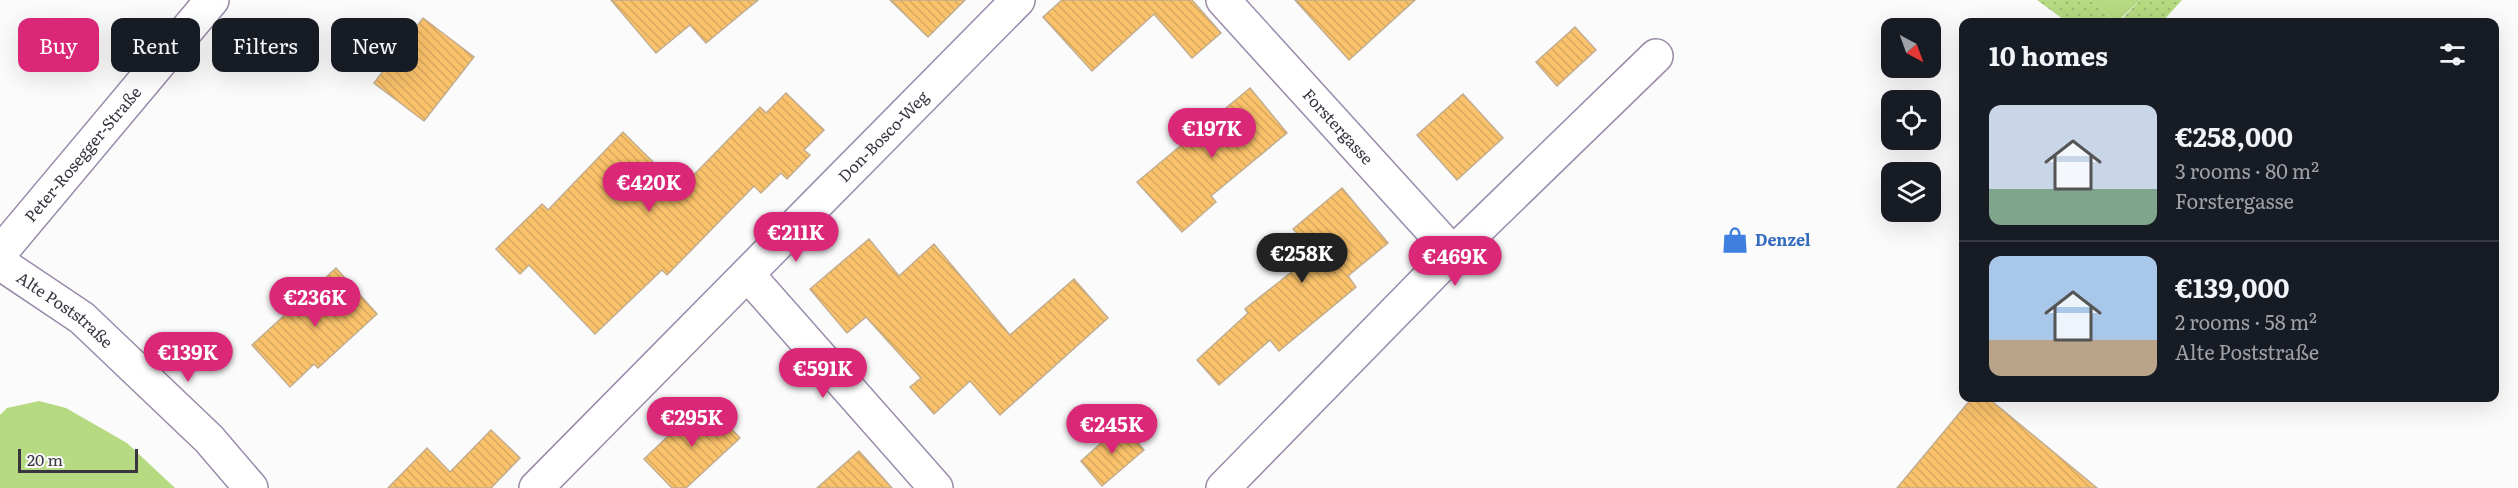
<!DOCTYPE html>
<html lang="en">
<head>
<meta charset="utf-8">
<style>
	body { margin:0; font-family:Literata,serif; background:#242831; color:#f1f3f6; height:100vh; display:flex; flex-direction:column; font-size:22px; white-space:nowrap }
	* { box-sizing:border-box; margin:0 }
	p { font-size:20px; color:#9ea1a6 }
	.icon { flex:none; width:33px; height:33px; fill:none; stroke:currentColor; stroke-width:2; stroke-linecap:round; stroke-linejoin:round }
	.map { position:relative; flex:1; overflow:hidden }
	.details { position:absolute; left:1959px; top:18px; width:540px; height:384px; display:flex; flex-direction:column; background:#171b24; border-radius:12px; box-shadow:0 6px 24px #0002 }
	.details>* { flex:none }
	.top-card { position:absolute; left:18px; top:18px; width:570px; height:54px; display:flex; gap:12px }
	.needle { width:39px; rotate:139deg }
	.tools { position:absolute; left:1881px; top:18px; display:grid; gap:12px }
	.tools a { display:grid; place-items:center; width:60px; height:60px; border-radius:12px; background:#171b24; box-shadow:0 6px 24px #0002; font-size:30px }
	.scale { position:absolute; left:18px; bottom:15px; width:120px; box-sizing:border-box; padding-left:6px; border:3px solid #3a3441; border-top:0; font-size:16px; line-height:21px; white-space:nowrap; color:#3a3441; -webkit-text-stroke:4px #fbfbfb; paint-order:stroke }
	.price { position:absolute; translate:-50% -51px; padding:0 14px; border-radius:21px; background:#db2777; color:#fff; font-size:20px; line-height:39px; filter:drop-shadow(0 2px 3px #0008) }
	.price::after { content:''; position:absolute; left:50%; top:36px; width:18px; height:14px; margin-left:-9px; background:inherit; clip-path:polygon(0 0,100% 0,50% 100%) }
	.price.on { background:#222; color:#fff }
	ul { padding:0; list-style:none }
	li { display:flex; align-items:center; gap:18px; height:150px; padding:0 30px }
	li+li { border-top:2px solid #363941 }
	li span { display:grid; place-items:center; flex:none; width:168px; height:120px; border-radius:12px; color:#555 }
	li>.icon { margin-inline-start:auto }
	span .icon { width:72px; height:72px; fill:#fffc; stroke-width:1 }
	li b { font-size:26px }
	h2 { display:flex; justify-content:space-between; align-items:center; height:72px; padding:0 30px; font-size:26px }
	.tag { padding:0 21px; border-radius:12px; background:#171b24; box-shadow:0 6px 24px #0002; font-size:21px; line-height:54px }
	.tag.on { background:#db2777; color:#fff }
	.map>svg:first-child { display:block }
	.grass { fill:url(#grass-dots) }
	.park { fill:#b5da81 }
	.building { fill:url(#building-back-hatch); stroke:#c2ad90; stroke-width:1.5 }
	.lines { fill:none; stroke-linecap:round; stroke-linejoin:round }
	.street-casing { stroke:#998ba9; stroke-width:36 }
	.secondary-casing { stroke:#998ba9; stroke-width:36 }
	.street { stroke:#fff; stroke-width:33 }
	.secondary { stroke:#fff; stroke-width:33 }
	.labels { text-anchor:middle; stroke-width:4.5; stroke-linejoin:round; paint-order:stroke }
	.street-label { font-size:16px; fill:#3a3441; stroke:#fbfbfb }
	.shop-label { font-size:16px; font-weight:bold; fill:#366cbe; stroke:#fbfbfb; text-anchor:start }
</style>
</head>
<body>
<div class="map">
<svg width="2518" height="488" viewBox="0 0 2518 488">
	<defs>
		<pattern id="grass-dots" width="8" height="8" patternUnits="userSpaceOnUse" patternTransform="scale(1.5)"><rect width="8" height="8" fill="#b5da81"/><path d="M2 2h.1M6 6h.1" fill="none" stroke="#9cbc71" stroke-width="1.8" stroke-linecap="round"/></pattern>
		<pattern id="building-back-hatch" width="6" height="6" patternUnits="userSpaceOnUse" patternTransform="scale(1.5)"><rect width="6" height="6" fill="#fac26b"/><path d="M-1 5l2 2M0 0l6 6M5-1l2 2" fill="none" stroke="#d7a75e"/></pattern>
	</defs>
	<rect width="100%" height="100%" fill="#fbfbfb"/>
	<g class="grass">
		<path d="M2037,0h53l27,22h-50z"/>
		<path d="M2140,0h42l-20,22h-43z"/>
	</g>
	<g class="park">
		<path d="M2090,0h50l-23,22z"/>
		<path d="M39,401l27,7 61,35 48,45h-175v-73l7,-7z"/>
	</g>
	<g class="building">
		<path d="M611,0h147l-52,43 -16,-18 -34,28z"/>
		<path d="M890,0h75l-37,37z"/>
		<path d="M1062,0h130l29,33 -29,25 -38,-44 -62,57 -49,-54z"/>
		<path d="M1295,0h120l-66,60z"/>
		<path d="M423,18l51,39 -50,64 -50,-38z"/>
		<path d="M1575,27l21,23 -39,36 -21,-24z"/>
		<path d="M1250,88l37,45 -76,63 5,6 -34,30 -45,-50z"/>
		<path d="M786,93l38,37 -20,20 6,5 -23,24 -6,-6 -20,20 -7,-7 -87,89 -5,-5 -67,64 -66,-69 -9,9 -24,-25 46,-45 6,6 75,-78 57,57 80,-82 6,6z"/>
		<path d="M1463,94l40,44 -46,42 -40,-45z"/>
		<path d="M1342,188l46,55 -40,33 8,11 -77,64 -9,-11 -51,45 -22,-25 51,-47 -3,-4 54,-43 -15,-18 15,-13 -6,-6z"/>
		<path d="M869,239l30,37 35,-32 76,91 64,-56 34,39 -108,97 -30,-34 -36,33 -24,-27 11,-9 -55,-61 -19,16 -37,-44z"/>
		<path d="M336,268l41,46 -59,54 -4,-4 -24,23 -38,-42z"/>
		<path d="M1972,398h16l109,90h-200z"/>
		<path d="M705,401l35,37 -54,50h-14l-28,-29z"/>
		<path d="M1122,424l22,26 -42,36 -21,-25z"/>
		<path d="M491,430l29,28 -29,30h-103l39,-40 23,24z"/>
		<path d="M859,451l33,37h-75z"/>
	</g>
	<g class="lines">
		<defs>
			<g id="street">
				<path id="s1" d="M1223,0l230,253"/>
				<path d="M748,275l188,213"/>
				<path id="s2" d="M536,488l482,-488"/>
				<path d="M1223,488l230,-235 203,-197"/>
			</g>
			<g id="secondary">
				<path id="s3" d="M0,253l212,-253"/>
				<path id="s4" d="M0,263l82,55 127,121 42,49"/>
			</g>
		</defs>
		<use href="#street" class="street-casing"/>
		<use href="#secondary" class="secondary-casing"/>
		<use href="#street" class="street"/>
		<use href="#secondary" class="secondary"/>
	</g>
	<defs>
		<symbol id="shop-bare" viewBox="-9 -9 18 18"><path d="M-5-2.5h2.3a2.7 3.5 0 0 1 5.4 0H5L5.5 6h-11ZM-1.5-2.5h3a1.5 2.3 0 0 0-3 0Z" fill="#3f7fe0" stroke="#fbfbfb" stroke-width="2.5" paint-order="stroke"/></symbol>
	</defs>
	<g fill-rule="evenodd">
		<use href="#shop-bare" x="1716" y="221" width="38" height="38"/>
	</g>
	<g class="labels">
		<g class="street-label">
			<text dy="6" stroke="none"><textPath href="#s1" startOffset="171">Forstergasse</textPath></text>
			<text dy="6" stroke="none"><textPath href="#s2" startOffset="494">Don-Bosco-Weg</textPath></text>
			<text dy="6" stroke="none"><textPath href="#s3" startOffset="129">Peter-Rosegger-Straße</textPath></text>
			<text dy="6" stroke="none"><textPath href="#s4" startOffset="80">Alte Poststraße</textPath></text>
		</g>
		<g class="shop-label">
			<text x="1755" y="246">Denzel</text>
		</g>
	</g>
</svg>
<div class="tools">
<a><svg class="needle" viewBox="-14 -14 28 28"><path d="M0-13l5 13h-10z" fill="#e53935"/><path d="M0 13l5-13h-10z" fill="#9ea1a6"/></svg></a>
<a><svg class="icon" aria-label="locate" viewBox="0 0 24 24"><circle cx="12" cy="12" r="6"/><path d="M12 2v4M12 18v4M2 12h4M18 12h4"/></svg></a>
<a><svg class="icon" aria-label="layers" viewBox="0 0 24 24"><path d="M12 4l9 5-9 5-9-5zM3 14l9 5 9-5"/></svg></a>
</div>
<div class="scale">20 m</div>
<b class="price" style="left:1212px;top:159px">€197K</b>
<b class="price" style="left:649px;top:213px">€420K</b>
<b class="price" style="left:796px;top:263px">€211K</b>
<b class="price on" style="left:1302px;top:284px">€258K</b>
<b class="price" style="left:1455px;top:287px">€469K</b>
<b class="price" style="left:315px;top:328px">€236K</b>
<b class="price" style="left:188px;top:383px">€139K</b>
<b class="price" style="left:823px;top:399px">€591K</b>
<b class="price" style="left:692px;top:448px">€295K</b>
<b class="price" style="left:1112px;top:455px">€245K</b>
<div class="top-card">
<a class="tag on">Buy</a>
<a class="tag">Rent</a>
<a class="tag">Filters</a>
<a class="tag">New</a>
</div>
<section class="details">
<h2>10 homes<svg class="icon" aria-label="filters" viewBox="0 0 24 24"><path d="M4 7h16M4 17h16"/><circle cx="9" cy="7" r="2"/><circle cx="15" cy="17" r="2"/></svg></h2>
<ul>
<li><span style="background:linear-gradient(#c9d6e8 70%,#7fa58c 0)"><svg class="icon" aria-label="home" viewBox="0 0 24 24"><path d="M3 11l9-7 9 7M6 9v11h12V9"/></svg></span><div><b>€258,000</b><p>3 rooms · 80 m²</p><p>Forstergasse</p></div></li>
<li><span style="background:linear-gradient(#a9c7e8 70%,#b9a48a 0)"><svg class="icon" aria-label="home" viewBox="0 0 24 24"><path d="M3 11l9-7 9 7M6 9v11h12V9"/></svg></span><div><b>€139,000</b><p>2 rooms · 58 m²</p><p>Alte Poststraße</p></div></li>
</ul>
</section>
</div>
</body>
</html>
